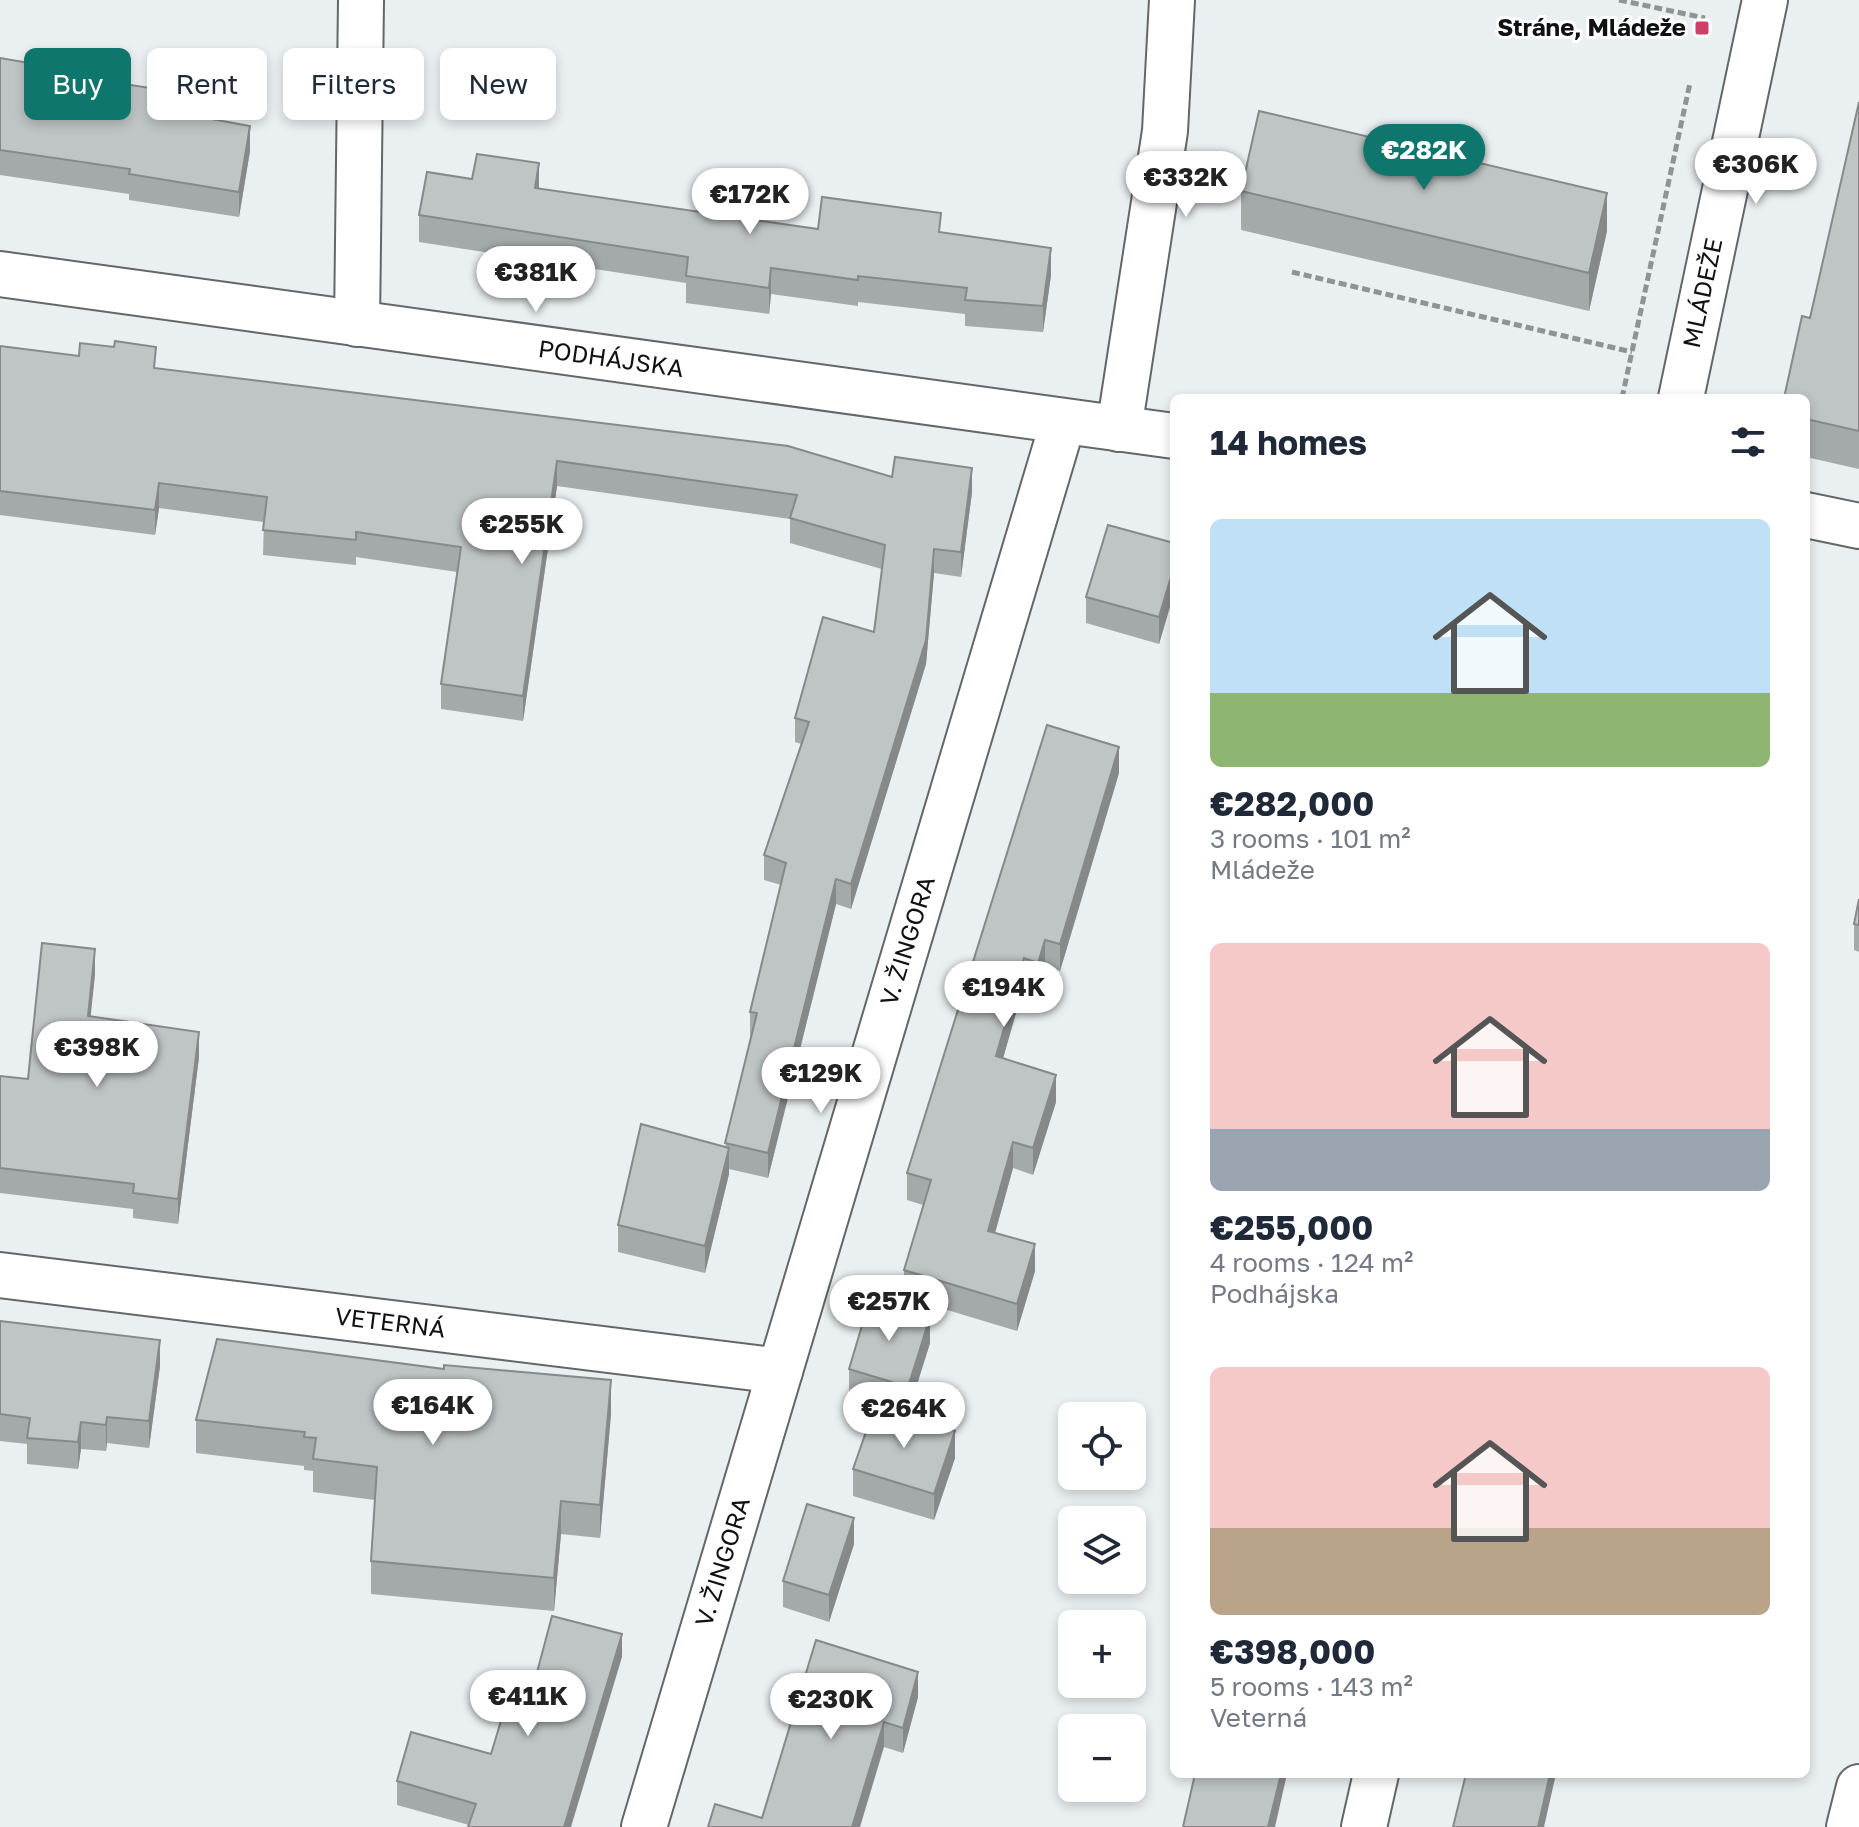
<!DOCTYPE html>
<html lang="en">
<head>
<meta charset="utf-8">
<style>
	body { margin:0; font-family:"Golos Text",sans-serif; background:#f6f6f7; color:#1f2937; height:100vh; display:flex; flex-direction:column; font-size:30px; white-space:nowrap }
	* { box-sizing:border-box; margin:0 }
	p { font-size:26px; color:#747a83 }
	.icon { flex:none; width:44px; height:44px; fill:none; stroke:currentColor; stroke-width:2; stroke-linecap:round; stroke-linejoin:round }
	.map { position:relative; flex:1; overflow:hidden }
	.panel { position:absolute; left:1170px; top:394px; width:640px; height:1384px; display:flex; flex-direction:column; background:#fff; border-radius:12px; box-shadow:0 4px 12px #0003 }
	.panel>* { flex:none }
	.hud { position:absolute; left:24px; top:48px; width:760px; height:72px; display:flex; gap:16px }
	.tools { position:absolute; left:1058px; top:1402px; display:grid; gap:16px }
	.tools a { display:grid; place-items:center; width:88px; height:88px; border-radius:12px; background:#fff; box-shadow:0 4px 12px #0003; font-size:40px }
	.price { position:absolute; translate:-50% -68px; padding:0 18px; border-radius:28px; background:#fff; color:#222; font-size:26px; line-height:52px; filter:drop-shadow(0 2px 4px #0008) }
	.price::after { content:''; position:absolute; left:50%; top:48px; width:24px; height:18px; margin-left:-12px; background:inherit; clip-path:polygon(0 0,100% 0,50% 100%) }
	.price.on { background:#0f766e; color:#fff }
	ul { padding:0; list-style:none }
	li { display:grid; align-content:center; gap:16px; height:424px; padding:0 40px }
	li span { display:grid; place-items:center; height:248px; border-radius:12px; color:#555 }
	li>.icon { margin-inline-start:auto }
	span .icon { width:144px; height:144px; fill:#fffc; stroke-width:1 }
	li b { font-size:34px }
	h2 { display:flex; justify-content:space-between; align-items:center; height:96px; padding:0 40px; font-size:34px }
	.tag { padding:0 28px; border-radius:12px; background:#fff; box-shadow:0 4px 12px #0003; font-size:28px; line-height:72px }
	.tag.on { background:#0f766e; color:#fff }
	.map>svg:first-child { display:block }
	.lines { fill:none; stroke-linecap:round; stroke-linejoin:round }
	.minor-casing { stroke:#636768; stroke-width:48 }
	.path { stroke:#909395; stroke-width:5; stroke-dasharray:8 4; stroke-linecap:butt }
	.minor { stroke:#fff; stroke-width:44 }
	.wall { fill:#a4a9a9 }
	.shaded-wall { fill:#86898a }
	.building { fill:#bfc4c5; stroke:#86898a; stroke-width:2 }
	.poi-dot { fill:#ce3f65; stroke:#fff; stroke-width:3 }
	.labels { text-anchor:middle; stroke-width:6; stroke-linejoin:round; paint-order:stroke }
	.poi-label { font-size:24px; font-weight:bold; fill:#101112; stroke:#fff; text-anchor:end }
	.street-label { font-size:24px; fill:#101112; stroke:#fff }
</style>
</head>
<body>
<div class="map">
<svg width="1859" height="1827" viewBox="0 0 1859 1827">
	<rect width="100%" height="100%" fill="#eaeff1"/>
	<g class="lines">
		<defs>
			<g id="minor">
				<path d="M0,274l1174,162"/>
				<path d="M357,324l4,-324"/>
				<path d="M1681,398l84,-398"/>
				<path d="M1119,429l46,-298 7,-131"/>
				<path d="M1806,515l53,11"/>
				<path d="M0,1275l780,96"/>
				<path d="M644,1827l419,-1405"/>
				<path d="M1364,1827l12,-53"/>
				<path d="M1849,1827l10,-40"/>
			</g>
		</defs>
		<use href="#minor" class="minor-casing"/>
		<g class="path">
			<path d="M1619,0l86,18"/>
			<path d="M1292,272l340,80"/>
			<path d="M1622,398l68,-315"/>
		</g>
		<use href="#minor" class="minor"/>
	</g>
	<g class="wall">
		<path d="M0,58l35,12 141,42 74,39 -11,66 -110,-17v-6l-129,-19z"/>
		<path d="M1859,102v367l-53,-12v-59z"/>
		<path d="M539,189l279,40 123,3 110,43 -8,57 -78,-6v-12l-107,-12v4l-87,-12 -2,20 -83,-11v-20l-267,-41v-27z"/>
		<path d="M1241,191l366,40 -18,80 -348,-81z"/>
		<path d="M0,346l892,131 80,15 -11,85 -27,-4 -8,91 -75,245 -15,-5 -68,274 -39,-9v5l-24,99 -87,-21v-27l107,-78 26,-110 -1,-1v-24l31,-127 -17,-5v-25l37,-111 -6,-2v-24l79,-86 8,-63 -92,-26v-24l-233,-33 -34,235 -82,-12v-25l16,-112 -101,-15v8l-93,-10 1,-33 -105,-14 -4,27 -155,-20z"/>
		<path d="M1174,543v50l-15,51 -73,-21v-26z"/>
		<path d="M1119,773l-59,198 -15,-4 -7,22 -14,-4 -21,73 53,44 -23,73 -20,-7 -18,65 40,38 -18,60 -113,-34v-27l19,-65 -16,-5v-27z"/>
		<path d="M1859,899v53l-5,-2v-26z"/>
		<path d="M95,974l-5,43 109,40 -21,167 -45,-6v-9l-133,-16v-117l28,3z"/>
		<path d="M0,1321l160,45 -11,82 -42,-5 -1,8 -25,-2 -3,20 -51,-5v-20l-27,-3z"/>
		<path d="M930,1343l-22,70 -59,-17v-27z"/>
		<path d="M611,1414l-11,124 -39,-4 -7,77 -183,-17v-33l4,-61 -62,-8v-21l-9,-1v-4l-108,-13v-33z"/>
		<path d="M955,1458l-21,62 -81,-24v-27z"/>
		<path d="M854,1544l-25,78 -46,-15v-26z"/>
		<path d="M816,1640l102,57 -15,56 -19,-6 -122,71z"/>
		<path d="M622,1657l-153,168 -72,-20v-24l94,-27 44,-74z"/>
	</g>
	<g class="shaded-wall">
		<path d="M250,126v25l-11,66v-25z"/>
		<path d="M539,163v26l-4,-1z"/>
		<path d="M1607,193v38l-18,80v-38z"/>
		<path d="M1051,248v27l-8,57v-26z"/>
		<path d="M771,268v26l-2,20v-26z"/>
		<path d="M557,461v25l-34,235v-25z"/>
		<path d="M972,468v24l-11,85v-25z"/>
		<path d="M159,483v25l-4,27v-25z"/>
		<path d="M934,549v24l-8,91 -75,245v-25z"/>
		<path d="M1174,567v26l-15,51v-27z"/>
		<path d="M1119,747v26l-59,198v-27z"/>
		<path d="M836,879v25l-68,274v-25z"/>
		<path d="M1045,940v27l-7,22v-26z"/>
		<path d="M95,949v25l-7,68v-26z"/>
		<path d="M1024,958v27l-28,98v-27z"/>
		<path d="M199,1032v25l-21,167v-25z"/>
		<path d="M1056,1075v27l-23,73v-27z"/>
		<path d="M1013,1142v26l-25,90v-27z"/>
		<path d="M729,1148v26l-24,99v-27z"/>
		<path d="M1035,1244v27l-18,60v-27z"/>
		<path d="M930,1317v26l-22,70v-26z"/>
		<path d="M160,1340v26l-11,82v-27z"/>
		<path d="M611,1380v34l-11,124v-33z"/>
		<path d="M107,1417v26l-1,8v-26z"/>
		<path d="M81,1422v27l-3,20v-27z"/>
		<path d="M955,1431v27l-21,62v-26z"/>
		<path d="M561,1501v33l-7,77v-33z"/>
		<path d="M854,1518v26l-25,78v-27z"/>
		<path d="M622,1634v23l-51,170h-7z"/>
		<path d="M918,1672v25l-15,56v-25z"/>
		<path d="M884,1722v25l-24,80h-8z"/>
		<path d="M1281,1774h6l-12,53h-7z"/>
		<path d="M1550,1774h6l-12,53h-6z"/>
	</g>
	<g class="building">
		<path d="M0,58l35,6 -1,6 142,22 -3,20 77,14 -11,66 -110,-18 1,-5 -130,-19z"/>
		<path d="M1859,102v329l-53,-12v-21h-22l18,-82 8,2z"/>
		<path d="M1259,111l348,82 -18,80 -348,-82z"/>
		<path d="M477,154l62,9 -4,25 283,41 4,-32 119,16 -2,19 112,16 -8,58 -78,-6 2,-12 -109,-12v4l-87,-12 -2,20 -83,-12 2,-19 -269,-42 8,-43 45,7z"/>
		<path d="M115,341l41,6 -2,21 634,78 104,31 3,-20 77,11 -11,84 -27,-3 -8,91 -75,244 -15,-5 -68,274 -43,-10 32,-130 -7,-1 36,-149 -22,-8 45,-133 -14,-4 28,-101 51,15 11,-87 -95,-27 7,-23 -240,-34 -34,235 -82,-12 20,-137 -105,-15v8l-93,-10 4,-33 -108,-14 -4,27 -155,-19v-145l79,10 1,-13 34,4z"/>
		<path d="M1108,525l66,18v24l-15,50 -73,-20z"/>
		<path d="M1047,725l72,22 -59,197 -15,-4 -7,23 -14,-5 -28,98 60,19 -23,73 -20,-6 -25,89 47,13 -18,60 -113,-34 27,-90 -24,-7z"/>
		<path d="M1859,899v26l-5,-1z"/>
		<path d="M42,943l53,6 -7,67 111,16 -21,167 -45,-6 1,-9 -134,-16v-92l28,3z"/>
		<path d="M641,1124l88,24 -24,98 -87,-21z"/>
		<path d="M870,1299l60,18 -22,70 -59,-18z"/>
		<path d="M0,1321l160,19 -11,81 -42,-4 -1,8 -25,-3 -3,20 -51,-4 3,-20 -30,-4z"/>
		<path d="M217,1339l227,30v-4l167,15 -11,125 -39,-4 -7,77 -183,-17 6,-94 -64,-8 3,-21 -12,-1 1,-5 -109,-12z"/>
		<path d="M875,1406l80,25 -21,63 -81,-25z"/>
		<path d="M807,1504l47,14 -25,77 -46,-14z"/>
		<path d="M552,1616l70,18 -58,193h-96l8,-23 -79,-23 14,-49 80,22 24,-80 20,6z"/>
		<path d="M816,1640l102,32 -15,56 -19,-6 -32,105h-144l7,-23 47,14z"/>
		<path d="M1195,1774h86l-13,53h-85z"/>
		<path d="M1466,1774h84l-12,53h-85z"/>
	</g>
	<rect class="poi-dot" x="1694" y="20" width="16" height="16" rx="4"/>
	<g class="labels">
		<g class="poi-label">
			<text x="1686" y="36">Stráne, Mládeže</text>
		</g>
		<g class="street-label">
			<text transform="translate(1703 293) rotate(-78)" y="8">MLÁDEŽE</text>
			<text transform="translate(611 359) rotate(8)" y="8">PODHÁJSKA</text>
			<text transform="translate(908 941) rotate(-73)" y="8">V. ŽINGORA</text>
			<text transform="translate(390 1323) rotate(7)" y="8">VETERNÁ</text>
			<text transform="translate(723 1562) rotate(-73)" y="8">V. ŽINGORA</text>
		</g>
	</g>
</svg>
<div class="tools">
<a><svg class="icon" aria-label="locate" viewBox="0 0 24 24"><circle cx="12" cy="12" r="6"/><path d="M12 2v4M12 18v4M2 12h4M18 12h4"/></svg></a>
<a><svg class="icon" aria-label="layers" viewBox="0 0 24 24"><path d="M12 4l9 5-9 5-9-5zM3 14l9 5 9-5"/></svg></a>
<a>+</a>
<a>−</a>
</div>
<b class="price on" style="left:1424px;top:192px">€282K</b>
<b class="price" style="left:1756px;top:206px">€306K</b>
<b class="price" style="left:1186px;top:219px">€332K</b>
<b class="price" style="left:750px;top:236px">€172K</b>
<b class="price" style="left:536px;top:314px">€381K</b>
<b class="price" style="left:522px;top:566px">€255K</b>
<b class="price" style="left:1004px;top:1029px">€194K</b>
<b class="price" style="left:97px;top:1089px">€398K</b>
<b class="price" style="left:821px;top:1115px">€129K</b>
<b class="price" style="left:889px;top:1343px">€257K</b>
<b class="price" style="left:433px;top:1447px">€164K</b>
<b class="price" style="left:904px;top:1450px">€264K</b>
<b class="price" style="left:528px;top:1738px">€411K</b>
<b class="price" style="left:831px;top:1741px">€230K</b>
<div class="hud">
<a class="tag on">Buy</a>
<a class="tag">Rent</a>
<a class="tag">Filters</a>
<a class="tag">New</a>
</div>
<section class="panel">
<h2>14 homes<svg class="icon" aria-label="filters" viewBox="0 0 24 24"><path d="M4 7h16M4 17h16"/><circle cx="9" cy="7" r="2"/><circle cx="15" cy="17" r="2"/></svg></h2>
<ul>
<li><span style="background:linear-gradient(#bfe0f5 70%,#8fb573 0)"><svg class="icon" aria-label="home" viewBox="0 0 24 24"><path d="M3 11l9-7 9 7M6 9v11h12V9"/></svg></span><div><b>€282,000</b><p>3 rooms · 101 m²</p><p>Mládeže</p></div></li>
<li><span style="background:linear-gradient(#f6c9c9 75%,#9aa5b1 0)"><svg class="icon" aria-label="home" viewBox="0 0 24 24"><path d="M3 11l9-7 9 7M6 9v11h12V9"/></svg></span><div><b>€255,000</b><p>4 rooms · 124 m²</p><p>Podhájska</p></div></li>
<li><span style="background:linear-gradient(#f6c9c9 65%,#b9a48a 0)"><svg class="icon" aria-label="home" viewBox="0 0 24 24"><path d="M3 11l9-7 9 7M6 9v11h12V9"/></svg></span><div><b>€398,000</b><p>5 rooms · 143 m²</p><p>Veterná</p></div></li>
</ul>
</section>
</div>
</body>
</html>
